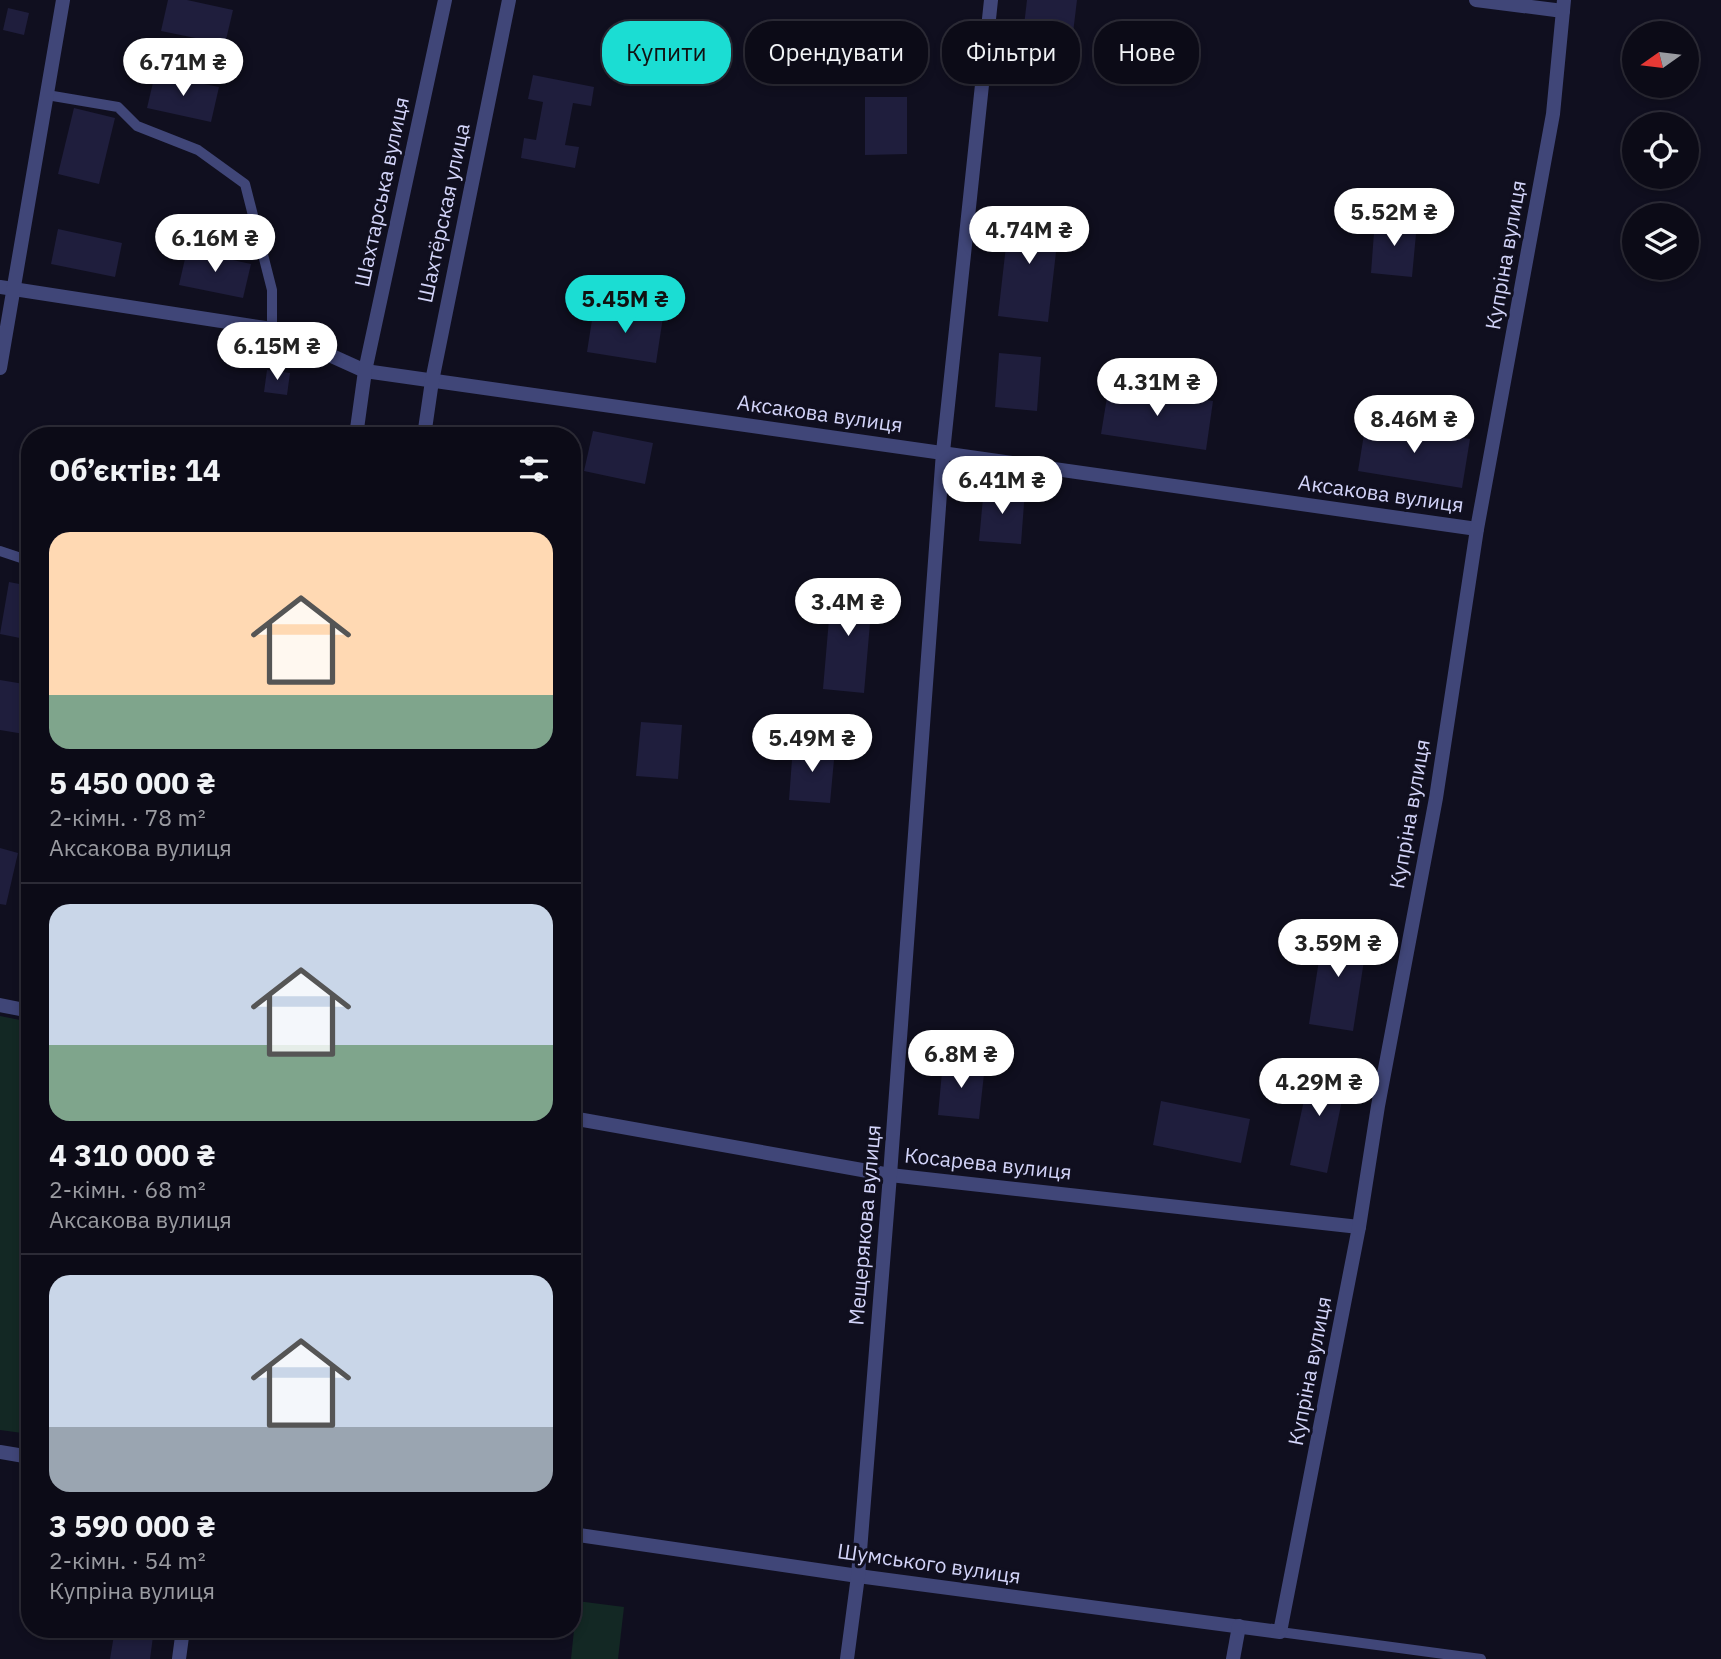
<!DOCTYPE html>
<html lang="uk">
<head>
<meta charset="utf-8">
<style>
	body { margin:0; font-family:"IBM Plex Sans",sans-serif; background:#151420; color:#f1f3f6; height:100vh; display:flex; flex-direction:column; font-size:26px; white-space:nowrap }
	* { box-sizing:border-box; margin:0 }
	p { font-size:23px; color:#9a9ba1 }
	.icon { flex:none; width:38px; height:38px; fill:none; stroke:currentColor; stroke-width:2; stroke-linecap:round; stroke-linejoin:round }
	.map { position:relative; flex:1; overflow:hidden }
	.sheet { position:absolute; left:21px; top:427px; width:560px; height:1211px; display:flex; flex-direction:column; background:#0c0b17; border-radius:28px; box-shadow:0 4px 10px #0003,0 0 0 2px #2c2b36 }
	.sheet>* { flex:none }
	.guide { position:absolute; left:602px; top:21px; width:665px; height:63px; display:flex; gap:14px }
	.needle { width:46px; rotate:256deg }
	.controls { position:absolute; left:1622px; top:21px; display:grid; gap:14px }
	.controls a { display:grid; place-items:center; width:77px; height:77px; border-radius:50%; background:#0c0b17; box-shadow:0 4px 10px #0003,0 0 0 2px #2c2b36; font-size:35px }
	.price { position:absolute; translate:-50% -60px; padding:0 16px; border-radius:24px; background:#fff; color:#222; font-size:23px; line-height:46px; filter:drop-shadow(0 2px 4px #0008) }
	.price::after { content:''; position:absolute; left:50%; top:42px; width:21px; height:16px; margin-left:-10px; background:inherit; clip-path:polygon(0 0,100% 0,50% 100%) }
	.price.current { background:#1bddd3; color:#111 }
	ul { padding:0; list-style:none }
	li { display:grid; align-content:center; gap:14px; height:371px; padding:0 28px }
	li+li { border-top:2px solid #2c2b36 }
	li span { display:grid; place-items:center; height:217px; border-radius:21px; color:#555 }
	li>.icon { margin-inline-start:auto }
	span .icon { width:126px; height:126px; fill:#fffc; stroke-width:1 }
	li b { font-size:30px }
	h2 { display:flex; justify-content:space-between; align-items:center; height:84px; padding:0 28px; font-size:30px }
	.tag { padding:0 24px; border-radius:28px; background:#0c0b17; box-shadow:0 4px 10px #0003,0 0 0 2px #2c2b36; font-size:24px; line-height:63px }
	.tag.current { background:#1bddd3; color:#111 }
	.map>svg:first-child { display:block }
	.green { fill:#132824 }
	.building { fill:#1f1e3d }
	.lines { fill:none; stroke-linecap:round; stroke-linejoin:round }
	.lane { stroke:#404678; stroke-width:10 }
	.street { stroke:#404678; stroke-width:14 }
	.labels { text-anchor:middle; stroke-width:6; stroke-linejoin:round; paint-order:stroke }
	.street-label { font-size:21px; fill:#d3d4f9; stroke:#100f1f }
</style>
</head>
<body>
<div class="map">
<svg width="1721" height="1659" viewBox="0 0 1721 1659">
	<rect width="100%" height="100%" fill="#100f1f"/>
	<g class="green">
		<path d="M0,1016l30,6v412l-30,-4z"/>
		<path d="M577,1601l47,6 -6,52h-47z"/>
	</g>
	<g class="building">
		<path d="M168,0h19l46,10 -8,34 -64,-13z"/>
		<path d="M1027,0h50l-9,74 -49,-6z"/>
		<path d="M8,8l21,5 -5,22 -21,-5z"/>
		<path d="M155,74l64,13 -8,35 -64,-14z"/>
		<path d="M533,75l61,12 -3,19 -18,-3 -8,42 14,2 -4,21 -54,-10 3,-20 12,2 7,-38 -15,-3z"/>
		<path d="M865,97h42v57l-42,1z"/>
		<path d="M74,108l41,10 -16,66 -41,-10z"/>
		<path d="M1010,211l50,6 -12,105 -50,-6z"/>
		<path d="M1375,219l42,4 -5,54 -41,-4z"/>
		<path d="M58,229l64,14 -7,34 -64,-13z"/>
		<path d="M187,250l64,14 -8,34 -64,-13z"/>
		<path d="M594,307l69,10 -7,46 -69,-11z"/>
		<path d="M999,353l42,4 -4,54 -42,-4z"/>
		<path d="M267,370l23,3 -3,22 -23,-3z"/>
		<path d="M1109,385l104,16 -7,49 -105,-16z"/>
		<path d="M1366,422l104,17 -8,49 -104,-17z"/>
		<path d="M593,431l60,12 -8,41 -61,-13z"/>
		<path d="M984,487l41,3 -4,54 -42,-3z"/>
		<path d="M9,582l21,4v54l-30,-6z"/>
		<path d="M832,584l41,4 -9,105 -41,-4z"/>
		<path d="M0,680l30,5v50l-30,-5z"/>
		<path d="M641,722l41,3 -4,54 -42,-3z"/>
		<path d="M793,746l42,3 -5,54 -41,-3z"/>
		<path d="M0,848l18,5 -12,52 -6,-1z"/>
		<path d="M1324,928l44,7 -15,96 -44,-7z"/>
		<path d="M943,1061l42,4 -6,54 -41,-4z"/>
		<path d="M1312,1063l36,8 -21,102 -37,-8z"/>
		<path d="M1161,1101l89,18 -9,44 -88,-18z"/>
		<path d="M115,1629h39l-4,30h-40z"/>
	</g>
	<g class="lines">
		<g class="lane">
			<path d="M47,95l71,12 19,19 61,24 47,34 27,106v39"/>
			<path d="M0,551l30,10"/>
			<path d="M1280,1632l201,27"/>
		</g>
		<g class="street">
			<path d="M1476,0l87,11"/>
			<path d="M0,287l272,42 93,42 1112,158"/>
			<path d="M0,368l63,-368"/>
			<path d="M356,436l9,-65 80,-371"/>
			<path d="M424,436l8,-55 77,-381"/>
			<path d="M0,1005l30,6"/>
			<path d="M572,1118l318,57 469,52"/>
			<path d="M0,1452l30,5"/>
			<path d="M572,1534l286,42 422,56 79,-405 19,-121 58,-308 41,-269 76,-415 11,-114"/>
			<path d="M179,1659l4,-30"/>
			<path d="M847,1659l11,-83 32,-401 53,-723 48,-452"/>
			<path d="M1233,1659l6,-33"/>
		</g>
	</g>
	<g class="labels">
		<g class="street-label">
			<text transform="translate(382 192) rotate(-78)" y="7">Шахтарська вулиця</text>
			<text transform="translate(444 213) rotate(-78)" y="7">Шахтёрская улица</text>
			<text transform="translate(1506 255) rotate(-80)" y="7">Купріна вулиця</text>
			<text transform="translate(820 414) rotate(8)" y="7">Аксакова вулиця</text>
			<text transform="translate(1381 494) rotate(8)" y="7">Аксакова вулиця</text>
			<text transform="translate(1410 814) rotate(-80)" y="7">Купріна вулиця</text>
			<text transform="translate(988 1164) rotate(6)" y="7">Косарева вулиця</text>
			<text transform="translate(865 1225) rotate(-85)" y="7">Мещерякова вулиця</text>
			<text transform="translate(1310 1371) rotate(-79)" y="7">Купріна вулиця</text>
			<text transform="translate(929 1564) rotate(8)" y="7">Шумського вулиця</text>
		</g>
	</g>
</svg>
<div class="controls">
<a><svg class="needle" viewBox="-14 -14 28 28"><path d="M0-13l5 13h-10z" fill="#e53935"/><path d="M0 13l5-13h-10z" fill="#9a9ba1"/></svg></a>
<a><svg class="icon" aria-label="locate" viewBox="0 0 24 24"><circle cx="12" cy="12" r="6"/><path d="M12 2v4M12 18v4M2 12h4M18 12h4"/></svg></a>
<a><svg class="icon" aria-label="layers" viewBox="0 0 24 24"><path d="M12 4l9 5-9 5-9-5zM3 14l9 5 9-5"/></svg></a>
</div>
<b class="price" style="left:183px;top:98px">6.71M ₴</b>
<b class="price" style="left:1394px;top:248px">5.52M ₴</b>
<b class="price" style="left:1029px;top:266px">4.74M ₴</b>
<b class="price" style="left:215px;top:274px">6.16M ₴</b>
<b class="price current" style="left:625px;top:335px">5.45M ₴</b>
<b class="price" style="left:277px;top:382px">6.15M ₴</b>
<b class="price" style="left:1157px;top:418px">4.31M ₴</b>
<b class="price" style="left:1414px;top:455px">8.46M ₴</b>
<b class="price" style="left:1002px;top:516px">6.41M ₴</b>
<b class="price" style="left:848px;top:638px">3.4M ₴</b>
<b class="price" style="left:812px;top:774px">5.49M ₴</b>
<b class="price" style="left:1338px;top:979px">3.59M ₴</b>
<b class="price" style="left:961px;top:1090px">6.8M ₴</b>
<b class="price" style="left:1319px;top:1118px">4.29M ₴</b>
<div class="guide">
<a class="tag current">Купити</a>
<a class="tag">Орендувати</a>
<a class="tag">Фільтри</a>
<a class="tag">Нове</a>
</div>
<section class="sheet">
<h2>Об’єктів: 14<svg class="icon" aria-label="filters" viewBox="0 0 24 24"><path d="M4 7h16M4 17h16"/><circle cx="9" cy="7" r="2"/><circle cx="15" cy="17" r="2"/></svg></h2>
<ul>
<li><span style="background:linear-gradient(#ffd9b3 75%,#7fa58c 0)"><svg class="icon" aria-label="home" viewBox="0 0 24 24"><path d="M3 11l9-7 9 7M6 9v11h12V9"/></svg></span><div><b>5 450 000 ₴</b><p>2-кімн. · 78 m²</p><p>Аксакова вулиця</p></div></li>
<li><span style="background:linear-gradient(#c9d6e8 65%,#7fa58c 0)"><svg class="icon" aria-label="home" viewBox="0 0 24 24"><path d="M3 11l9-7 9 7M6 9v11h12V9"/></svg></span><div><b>4 310 000 ₴</b><p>2-кімн. · 68 m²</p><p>Аксакова вулиця</p></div></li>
<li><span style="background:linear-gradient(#c9d6e8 70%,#9aa5b1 0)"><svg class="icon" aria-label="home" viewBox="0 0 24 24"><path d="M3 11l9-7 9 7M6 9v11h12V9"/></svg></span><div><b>3 590 000 ₴</b><p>2-кімн. · 54 m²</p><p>Купріна вулиця</p></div></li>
</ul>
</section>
</div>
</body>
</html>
